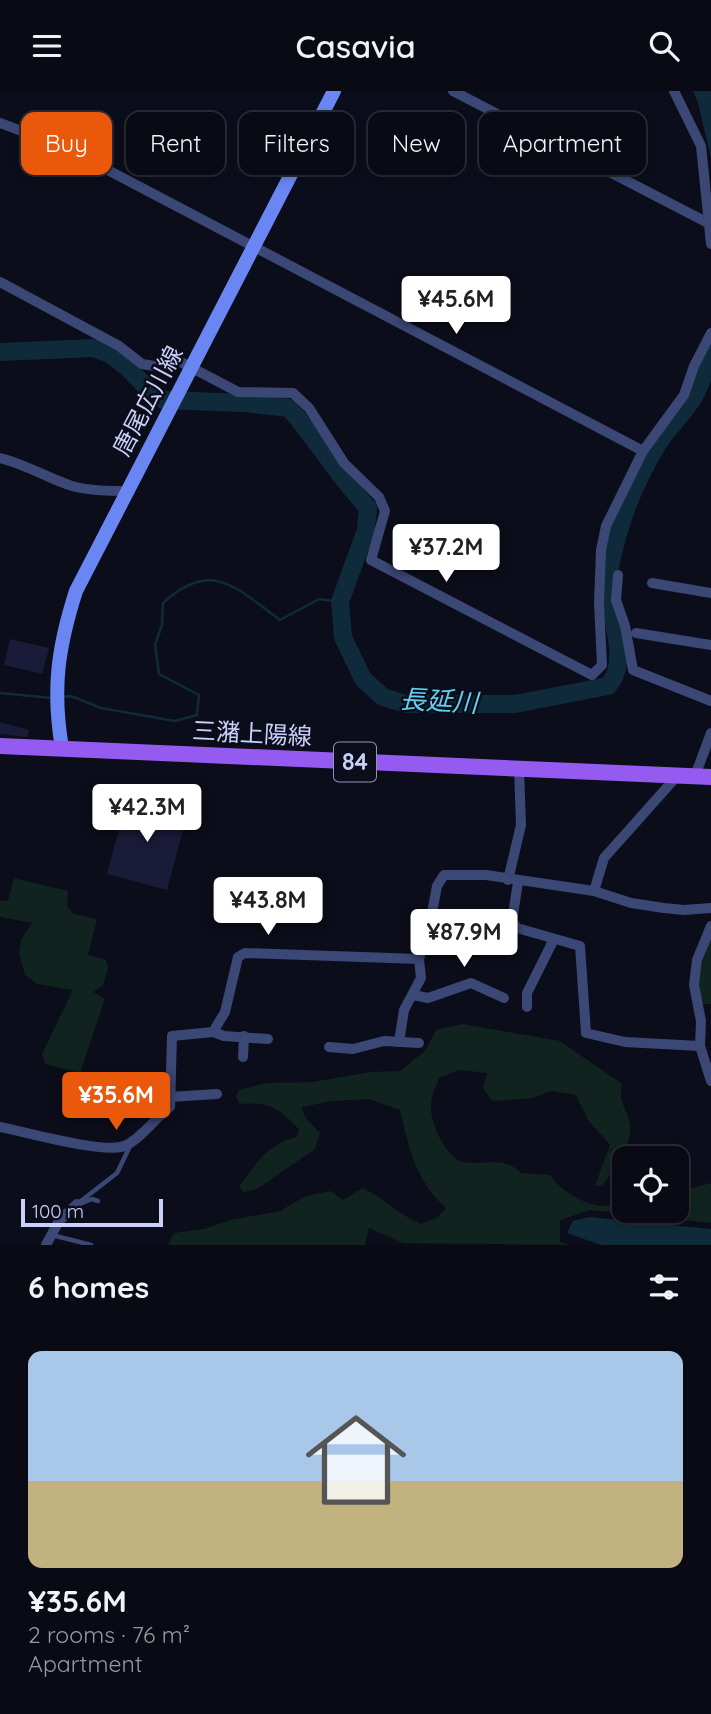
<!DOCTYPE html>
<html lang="en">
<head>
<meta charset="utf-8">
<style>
	body { margin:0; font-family:Quicksand,"Noto Sans JP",sans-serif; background:#171822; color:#f1f3f6; height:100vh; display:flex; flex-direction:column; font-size:26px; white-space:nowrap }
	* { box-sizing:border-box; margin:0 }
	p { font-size:23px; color:#999aa0 }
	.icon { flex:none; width:38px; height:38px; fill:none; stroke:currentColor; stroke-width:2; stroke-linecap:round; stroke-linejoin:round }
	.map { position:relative; height:1154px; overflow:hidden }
	.details { display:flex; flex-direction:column; background:#090a14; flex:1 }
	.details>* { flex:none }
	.hud { position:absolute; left:21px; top:21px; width:670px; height:63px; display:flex; gap:14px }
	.fabs { position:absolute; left:612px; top:1055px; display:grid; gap:14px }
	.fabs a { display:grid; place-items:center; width:77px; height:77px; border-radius:14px; background:#090a14; box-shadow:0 4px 10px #0003,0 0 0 2px #292b34; font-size:35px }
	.scale { position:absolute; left:21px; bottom:18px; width:142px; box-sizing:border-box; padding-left:7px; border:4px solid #cad0fa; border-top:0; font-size:19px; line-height:24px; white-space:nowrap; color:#cad0fa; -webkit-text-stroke:5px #0c0d1a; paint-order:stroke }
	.price { position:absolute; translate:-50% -60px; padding:0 16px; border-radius:7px; background:#fff; color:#222; font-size:23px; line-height:46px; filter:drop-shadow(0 2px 4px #0008) }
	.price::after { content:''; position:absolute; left:50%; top:42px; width:21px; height:16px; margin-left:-10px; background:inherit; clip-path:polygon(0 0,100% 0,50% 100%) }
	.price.selected { background:#ea580c; color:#fff }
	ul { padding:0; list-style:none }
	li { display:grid; align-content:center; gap:14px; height:371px; padding:0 28px }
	li span { display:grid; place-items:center; height:217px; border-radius:14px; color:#555 }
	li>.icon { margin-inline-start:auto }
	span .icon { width:126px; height:126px; fill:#fffc; stroke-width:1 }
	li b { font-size:30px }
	h2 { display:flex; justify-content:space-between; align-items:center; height:84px; padding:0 28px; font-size:30px }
	.tag { padding:0 24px; border-radius:14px; background:#090a14; box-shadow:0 4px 10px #0003,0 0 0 2px #292b34; font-size:24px; line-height:63px }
	.tag.selected { background:#ea580c; color:#fff }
	header { display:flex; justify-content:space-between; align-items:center; height:91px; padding:0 28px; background:#090a14; font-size:32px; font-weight:600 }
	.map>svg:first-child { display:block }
	.green { fill:#10231e }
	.water { fill:#0f2b3b }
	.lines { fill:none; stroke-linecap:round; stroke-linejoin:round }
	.stream { stroke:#0f2b3b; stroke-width:2.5 }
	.river { stroke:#0f2b3b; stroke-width:18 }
	.building { fill:#1a1b39 }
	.service { stroke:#3b4775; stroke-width:4.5 }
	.minor { stroke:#3b4775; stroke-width:10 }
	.secondary { stroke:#6a86f2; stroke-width:14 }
	.primary { stroke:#955bf0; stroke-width:16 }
	.labels { text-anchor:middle; stroke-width:5; stroke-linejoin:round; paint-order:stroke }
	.shield { fill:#0c0d1a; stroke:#9196b7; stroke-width:2 }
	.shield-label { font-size:23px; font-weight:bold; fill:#cad0fa }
	.street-label { font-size:24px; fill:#cad0fa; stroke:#0c0d1a }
	.water-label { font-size:26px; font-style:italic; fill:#61d0f1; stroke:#0c0d1a }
</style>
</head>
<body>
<header><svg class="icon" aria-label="menu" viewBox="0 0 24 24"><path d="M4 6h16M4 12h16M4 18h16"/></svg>Casavia<svg class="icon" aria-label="search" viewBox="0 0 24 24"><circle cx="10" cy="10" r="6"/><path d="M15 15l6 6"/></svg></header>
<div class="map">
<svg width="711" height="1154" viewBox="0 0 711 1154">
	<rect width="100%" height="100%" fill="#0c0d1a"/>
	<g class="green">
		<path d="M14,787l54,13 -1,15 6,8 24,5 -9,36 18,5 2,8 -5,17 -10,7 12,7 -25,74 -35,-9 -3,-10 31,-64 -36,-6 -12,-9 -6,-21 2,-14 11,-17 -32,-6v-17l8,1z"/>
		<path d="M711,841v72h-10l-3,-24z"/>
		<path d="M463,933l97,17 62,43c-3,15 1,19 6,33 9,23 -12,49 -25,68l-8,1 15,-41 -22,-25 -12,-25 -24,-4 -19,7 -41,3 -9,-13 4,-15 -28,-3 -20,8c-3,8 -8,18 -8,26 -2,17 15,55 33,58 20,4 41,-7 57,11l29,2c11,16 33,29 52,31 7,0 16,-3 23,-4v9h52v-19l34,-9v40l-121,-13 -30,10v22l10,3 -167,-2 -34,-15 -4,17h-197l6,-12 30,-4 26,-9 50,-9 26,-15 25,-5 12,9 20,-12c21,11 37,27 58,36l17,-7 8,-9c-30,-27 -37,-59 -46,-98l-31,-11 -37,2 -30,6 3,10 15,16 -5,16 -58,40 -14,3 -4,-6c19,-24 27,-41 58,-49l2,-8c-22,-22 -28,-27 -59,-25l-4,-7 3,-7 27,-7 46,-1 59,-10 29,-1 25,-20 11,-21z"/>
	</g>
	<g class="water">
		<path d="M693,0h18v67l-13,-55z"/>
		<path d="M589,1126l122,12v16h-110l-34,-12 6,-12z"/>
	</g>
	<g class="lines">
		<g class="stream">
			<path d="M0,602l52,5"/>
			<path d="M62,606l9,-1 30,12 74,13 22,-6 2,-20 -40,-21 -4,-29 7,-20 1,-22c49,-45 73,-15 117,17l39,-21 21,3"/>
		</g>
		<path class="river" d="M0,261l94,-4 17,7 17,13 23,24 13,8 80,3 45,5c28,32 50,69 79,100l-2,22 -26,72 3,35 20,42 20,18 23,7h109l93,-18c25,-26 -4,-80 1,-114 8,-44 24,-87 47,-125 10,-17 25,-31 36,-47 8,-13 13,-30 19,-45"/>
	</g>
	<g class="building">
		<path d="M10,548l39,9 -7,26 -38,-9z"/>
		<path d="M0,631l29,8 -2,7 -27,-3z"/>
		<path d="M127,708l60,16 -20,75 -60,-16z"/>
	</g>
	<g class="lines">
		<g class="service">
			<path d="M77,1113l40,-31 14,-29"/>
			<path d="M80,1113l12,-5 6,2"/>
			<path d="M52,1144l39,10"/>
		</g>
		<g class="minor">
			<path d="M453,0l255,132"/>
			<path d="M674,0l27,55 10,98"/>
			<path d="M0,32l64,24 579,304"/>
			<path d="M0,191l119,64 23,18 12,2 23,-6 61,32 55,1 16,15 35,55 35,34 6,14 -14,49 221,115 10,-10 -3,-62 2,-53 5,-24 37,-75 41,-56 10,-29 17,-33"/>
			<path d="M0,367c26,6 47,20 72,28 18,5 38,5 56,5"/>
			<path d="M618,484l-2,25 9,26 8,44 78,31"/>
			<path d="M652,492l59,10"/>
			<path d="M636,542l75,12"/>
			<path d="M695,685l16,-43"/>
			<path d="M508,789l13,-55 -2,-56"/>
			<path d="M518,791l-6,39 5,7 63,18 6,87 39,9 75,4"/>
			<path d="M594,800l10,-33 74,-83"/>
			<path d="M711,835l-14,34 -3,25 7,36 -1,25 11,35"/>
			<path d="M413,904l15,3 43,-15 33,15"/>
			<path d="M527,916v-14l27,-54"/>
			<path d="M213,941l11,4 44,3"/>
			<path d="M399,951l5,-32 17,-32 -2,-19 10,-30 8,-43 7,-11h42l108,16 37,12 33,5 20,2 27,-2"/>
			<path d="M329,956l24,2 31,-8 35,2"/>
			<path d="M243,966l1,-21"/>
			<path d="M170,1006l47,-3"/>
			<path d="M0,1036c25,5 104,27 124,19 15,-5 32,-29 46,-39l2,-71 41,-4 12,-20 13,-55 7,-4 174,6"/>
			<path d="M46,1154l13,-24 18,-17"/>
		</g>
		<path class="secondary" d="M62,657c-10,-59 -4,-101 14,-157l258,-500"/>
		<path class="primary" d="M0,655l711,31"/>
	</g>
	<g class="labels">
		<rect class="shield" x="334" y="651.5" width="42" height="39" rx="5"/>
		<g class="shield-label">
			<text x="355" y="679">84</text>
		</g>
		<g class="street-label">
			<text transform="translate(148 310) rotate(-62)" y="8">唐尾広川線</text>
			<text transform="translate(252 643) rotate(3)" y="8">三潴上陽線</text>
		</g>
		<g class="water-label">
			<text transform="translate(439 610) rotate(3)" y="9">長延川</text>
		</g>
	</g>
</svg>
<div class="fabs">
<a><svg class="icon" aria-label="locate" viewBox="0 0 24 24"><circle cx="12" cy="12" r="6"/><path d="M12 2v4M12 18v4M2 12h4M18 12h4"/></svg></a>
</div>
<div class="scale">100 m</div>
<b class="price" style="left:456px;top:245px">¥45.6M</b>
<b class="price" style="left:446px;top:493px">¥37.2M</b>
<b class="price" style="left:147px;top:753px">¥42.3M</b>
<b class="price" style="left:268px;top:846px">¥43.8M</b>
<b class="price" style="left:464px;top:878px">¥87.9M</b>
<b class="price selected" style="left:116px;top:1041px">¥35.6M</b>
<div class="hud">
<a class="tag selected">Buy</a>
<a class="tag">Rent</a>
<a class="tag">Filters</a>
<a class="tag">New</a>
<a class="tag">Apartment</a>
</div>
</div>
<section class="details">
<h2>6 homes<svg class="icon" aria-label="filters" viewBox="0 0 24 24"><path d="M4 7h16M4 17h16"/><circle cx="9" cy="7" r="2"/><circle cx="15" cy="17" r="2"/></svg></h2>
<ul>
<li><span style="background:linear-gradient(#a9c7e8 60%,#c2b280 0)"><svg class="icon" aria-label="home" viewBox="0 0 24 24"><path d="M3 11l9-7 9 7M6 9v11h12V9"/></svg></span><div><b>¥35.6M</b><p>2 rooms · 76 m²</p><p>Apartment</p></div></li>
</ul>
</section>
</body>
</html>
